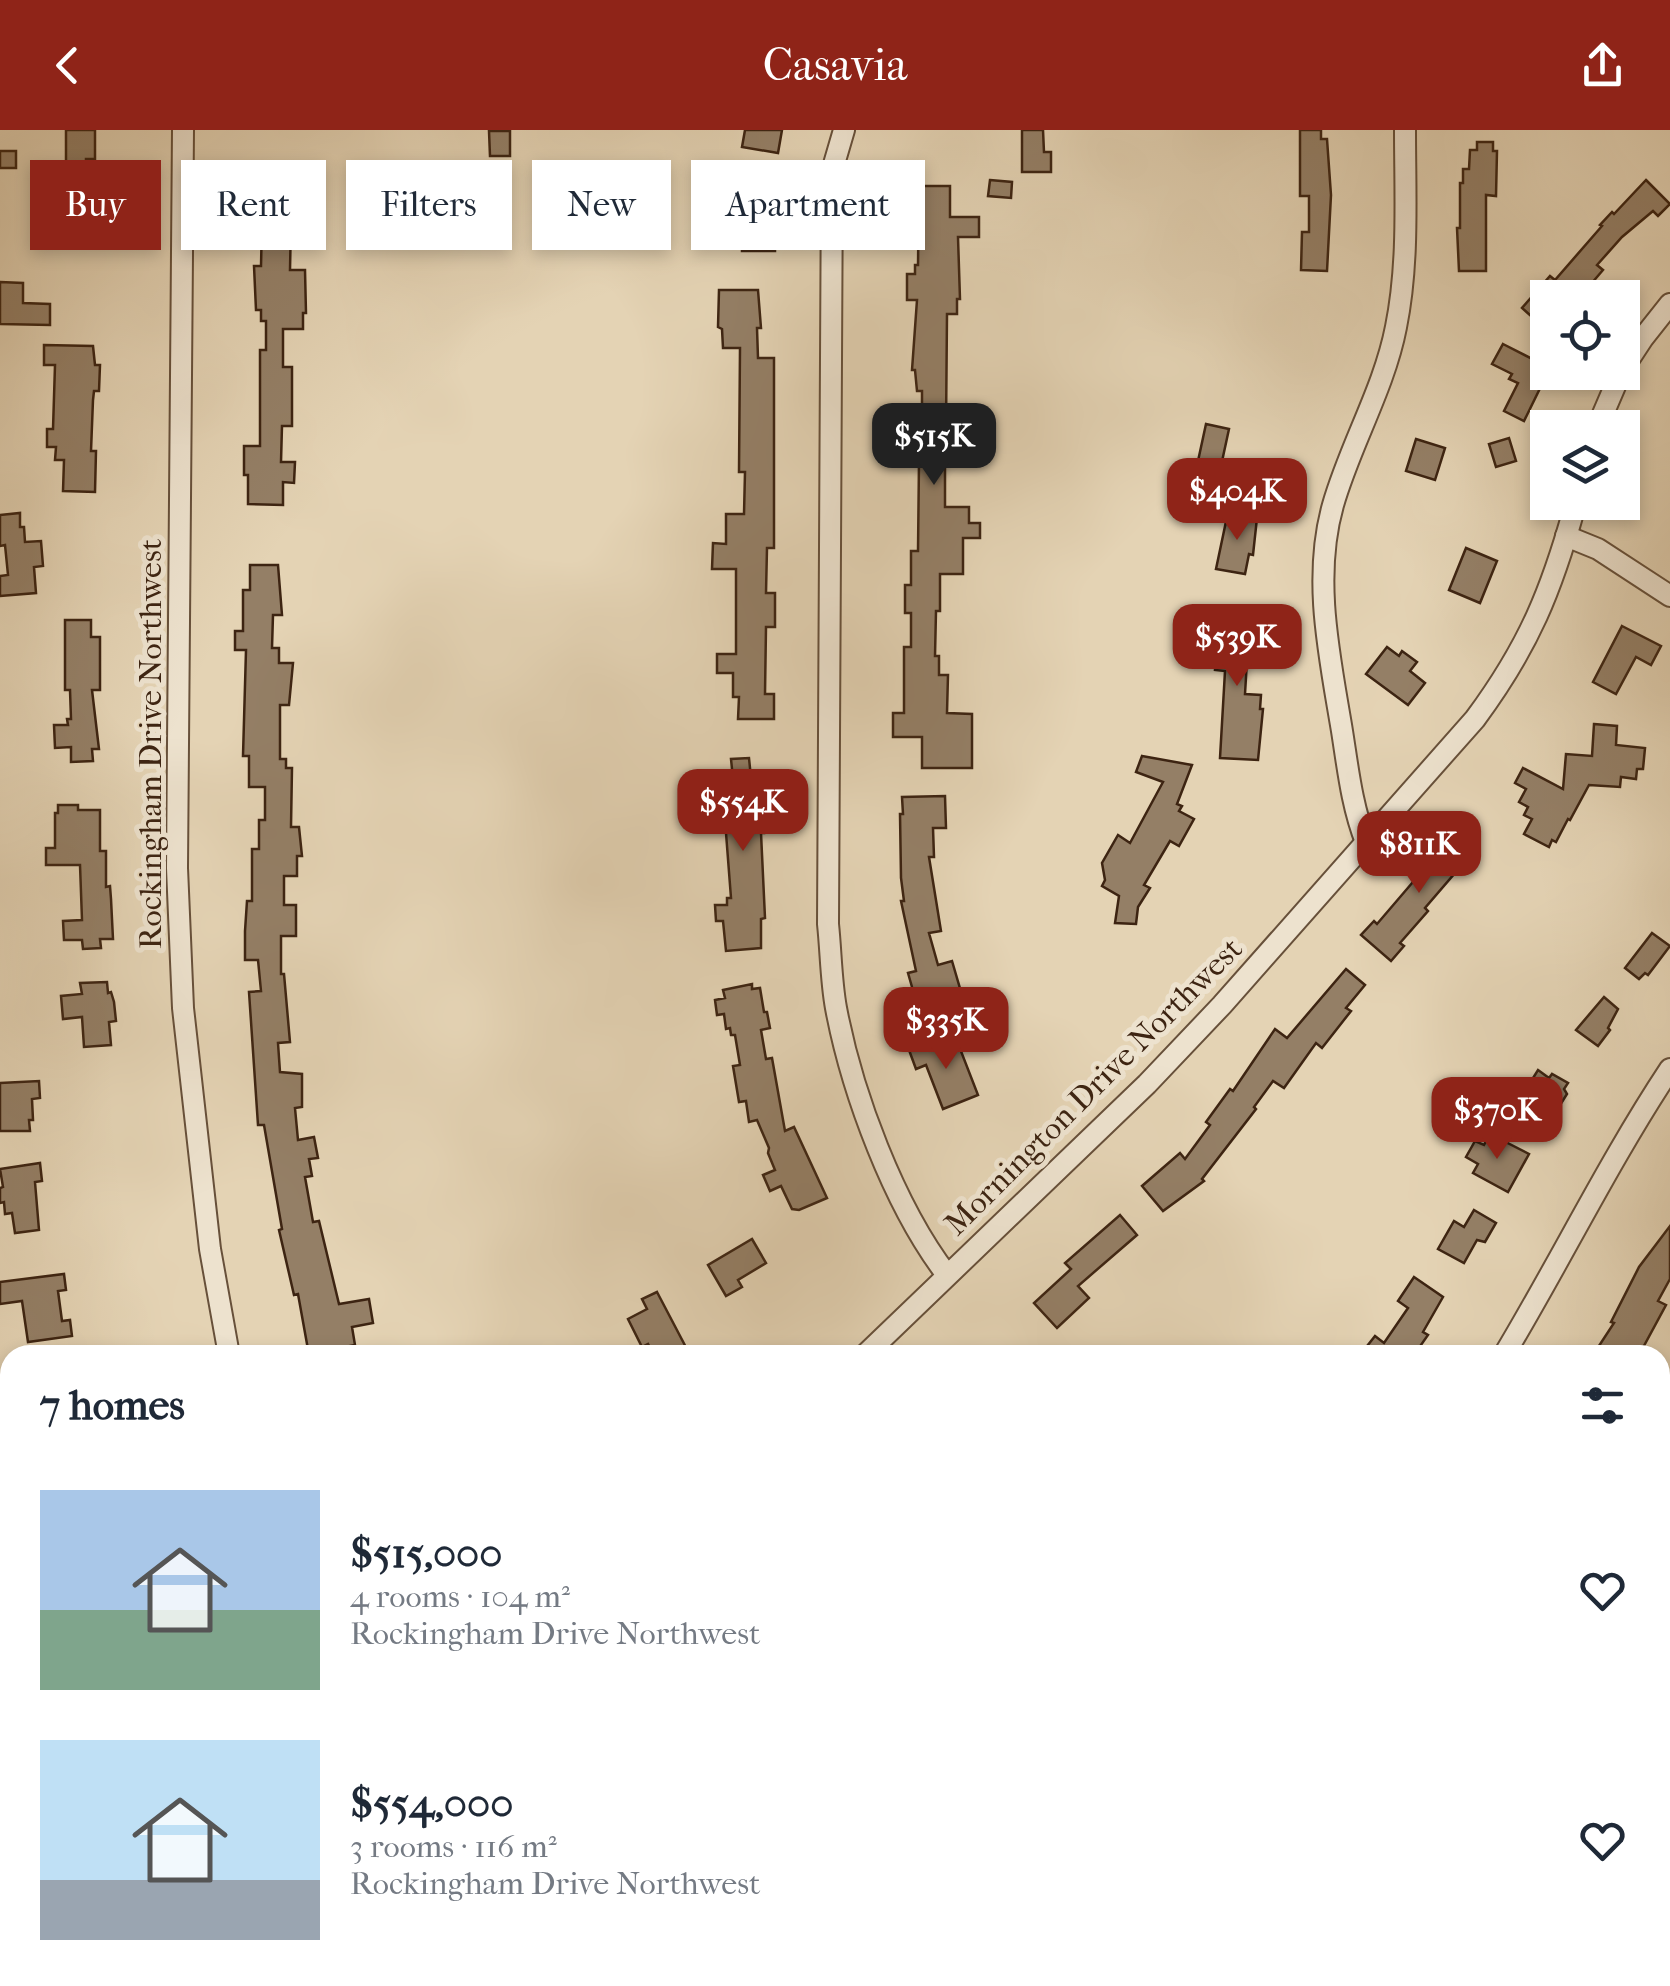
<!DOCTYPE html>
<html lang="en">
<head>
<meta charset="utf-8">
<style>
	body { margin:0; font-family:"IM FELL French Canon",serif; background:#f6f6f7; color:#1f2937; height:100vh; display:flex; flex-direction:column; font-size:38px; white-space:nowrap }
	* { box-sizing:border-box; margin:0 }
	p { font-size:32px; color:#747a83 }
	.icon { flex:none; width:55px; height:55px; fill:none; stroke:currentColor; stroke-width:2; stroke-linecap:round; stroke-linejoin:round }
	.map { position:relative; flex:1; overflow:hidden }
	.side { position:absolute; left:0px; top:1215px; width:1670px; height:642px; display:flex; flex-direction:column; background:#fff; border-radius:30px 30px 0 0; box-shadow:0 5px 15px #0003 }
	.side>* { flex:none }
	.top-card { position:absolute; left:30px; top:30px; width:1000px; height:90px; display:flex; gap:20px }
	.controls { position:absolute; left:1530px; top:150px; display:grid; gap:20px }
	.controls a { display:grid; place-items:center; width:110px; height:110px; border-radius:0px; background:#fff; box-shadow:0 5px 15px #0003; font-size:50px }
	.price { position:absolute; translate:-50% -85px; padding:0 22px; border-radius:20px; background:#8f2418; color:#fff; font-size:32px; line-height:65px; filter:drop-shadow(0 2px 5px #0008) }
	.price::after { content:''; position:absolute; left:50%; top:60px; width:30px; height:22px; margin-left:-15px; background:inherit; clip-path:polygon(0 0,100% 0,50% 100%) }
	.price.selected { background:#222; color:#fff }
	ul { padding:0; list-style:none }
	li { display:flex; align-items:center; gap:30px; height:250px; padding:0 40px }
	li span { display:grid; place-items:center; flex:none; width:280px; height:200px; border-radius:0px; color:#555 }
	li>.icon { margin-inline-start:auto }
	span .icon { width:120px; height:120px; fill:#fffc; stroke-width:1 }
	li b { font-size:42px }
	h2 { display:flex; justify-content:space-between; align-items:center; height:120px; padding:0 40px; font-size:42px }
	.tag { padding:0 35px; border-radius:0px; background:#fff; box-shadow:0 5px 15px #0003; font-size:35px; line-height:90px }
	.tag.selected { background:#8f2418; color:#fff }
	header { display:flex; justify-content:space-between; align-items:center; height:130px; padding:0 40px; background:#8f2418; color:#fff; font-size:45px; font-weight:600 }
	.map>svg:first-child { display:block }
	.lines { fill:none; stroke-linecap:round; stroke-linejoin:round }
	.stream { stroke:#7f6a52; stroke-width:6 }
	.building { fill:#947f66; stroke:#3d2412; stroke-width:2.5 }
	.minor-casing { stroke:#67503a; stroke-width:24 }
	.minor { stroke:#ede2ce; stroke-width:20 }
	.labels { text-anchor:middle; stroke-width:10; stroke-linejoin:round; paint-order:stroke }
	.street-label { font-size:32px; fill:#3d2412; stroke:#ede2ce }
</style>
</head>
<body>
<header><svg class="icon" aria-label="back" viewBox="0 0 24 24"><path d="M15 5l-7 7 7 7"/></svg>Casavia<svg class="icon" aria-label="share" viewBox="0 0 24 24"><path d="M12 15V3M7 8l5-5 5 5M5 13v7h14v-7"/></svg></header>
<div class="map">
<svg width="1670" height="1856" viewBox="0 0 1670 1856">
	<rect width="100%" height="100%" fill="#e4d3b4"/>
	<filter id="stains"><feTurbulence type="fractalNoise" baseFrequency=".002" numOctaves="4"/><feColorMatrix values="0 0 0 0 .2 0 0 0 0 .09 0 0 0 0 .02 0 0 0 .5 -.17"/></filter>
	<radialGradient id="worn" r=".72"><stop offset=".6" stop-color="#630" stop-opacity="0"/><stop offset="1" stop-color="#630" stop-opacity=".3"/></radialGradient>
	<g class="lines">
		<path class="stream" d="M1129,1856l10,-8"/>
	</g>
	<g class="building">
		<path d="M66,0h29v29h-9l-2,88 -28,-1v-23h-11v-24h13v-23h8z"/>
		<path d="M745,0h37l-4,23 -36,-6z"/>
		<path d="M1022,0h21l1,22h7v20h-29z"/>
		<path d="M1300,0h21v9h6l4,56 -4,76 -26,-1 1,-38h7v-36h-9z"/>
		<path d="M489,1h21v25h-20z"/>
		<path d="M1477,12h16v9h4l-1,45 -10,-1v76h-27l-2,-43h3v-45h3v-14h6l1,-19h7z"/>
		<rect x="0" y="21" width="16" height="17"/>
		<path d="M263,47h28l-1,28h11v16h-10l-1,49h15l1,43h-3v16h-20v38h9v59h-10l-1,36h14l-1,21 -11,-1v23l-35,-1v-29h-4v-29h16v-96h6v-29h-5v-11h-5l-2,-44h7z"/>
		<path d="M990,50l22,2 -1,16 -23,-2z"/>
		<path d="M1646,50l24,24 -12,12 -5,-5 -31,26 -25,28 6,5 -24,28h-31v33l-26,-23 28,-32 5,4 47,-54 -2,-1 12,-13 2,2z"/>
		<path d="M756,54h19v67h-33v-44h14z"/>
		<path d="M919,56h31v31h29v20h-21l2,62h-3v15h-10l-1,114h7l-1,13h5v20l-12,2v44h24v16h11v15h-17v36h-23v37h-4l-1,45h4v19h9l-1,38 25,1v54h-50v-31h-29v-24h11v-66h7v-34h-6v-28h6v-34h7l1,-90h-6v-10h-3l1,-24h11v-36h-5l-2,-21h-3l5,-70h-10v-26h8v-9h3z"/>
		<path d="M0,152l23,1v20l27,1v21l-50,-1z"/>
		<path d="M719,160h39l3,38h-4l1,30h16v190h-7l-1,45h9v34h-9l-1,67h9v25h-36l1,-22h-6v-24h-16v-19h19v-85h-24l1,-26 13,1v-30h18l1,-42h-6l1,-124h-17l-1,-19 -4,-2z"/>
		<path d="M1503,214l45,23v5l-24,49 -20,-10 14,-28 -9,-4 3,-5 -20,-10z"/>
		<path d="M44,215l49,1 2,19h5l-1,26h-5l-1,9 -2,51h5l-1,41 -32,-1 1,-31h-9l1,-13h-9v-18h6l2,-64h-11z"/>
		<path d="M1206,294l23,5 -8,37 -23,-5z"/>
		<path d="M1509,308l7,23 -20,6 -7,-23z"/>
		<path d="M1416,309l29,9 -10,32 -29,-9z"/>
		<path d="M1228,382l29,6 -4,37 -4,-1 -4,20 -29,-5z"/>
		<path d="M20,383v14h4l1,15 16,-1 2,25 -9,1 2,26 -36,3v-20l8,-1 -3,-30 -5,1v-31z"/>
		<path d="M1466,418l31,13 -17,42 -31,-13z"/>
		<path d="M250,435h28l4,50h-9l-1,33h7v15h14l-4,42h-9v54h6v9h6l-1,59h8l3,29h-5v20h-13v29h12v31h-15v38h3l6,68 -12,1 2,29 22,2v33l-7,1 3,32 16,-3 4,21 -9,1 3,17 -7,1 8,45 6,-1 20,83 30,-5 4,24 -21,4 3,18 -15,3 1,7h-32l-11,-61 -4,1 -15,-65 3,-1 -18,-104h-6l-9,-133 12,-1 -3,-31h-13v-29l2,-30h5v-52h7v-29h6v-33h-16v-31h-6l3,-106h-11v-19h8v-41h7z"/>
		<path d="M1221,477l29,3 -5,84 16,1 -1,14h3l-5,51 -38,-2 5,-87 -10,-1z"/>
		<path d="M65,490h26v17h9v53h-8l7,59h-7l1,12 -22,1v-15l-16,1 -1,-23h14l-1,-6h4l-1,-29h-5z"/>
		<path d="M1622,496l39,20 -10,19 -15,-8 -20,37 -23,-12z"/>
		<path d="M1387,517l12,9 3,-5 15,11 -7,9 15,12 -17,22 -42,-31z"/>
		<path d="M1594,594l23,2 -1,19 29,3 -2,21h-6l-1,10 -15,-2 -1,10 -31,-2 -19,35 -2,-1 -12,23 -4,-2 -3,7 -25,-13 8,-15 -8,-4 4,-8 -9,-5 7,-13 -11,-6 8,-15 40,21 3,-35 26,2z"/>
		<path d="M1142,626l50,9 -15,39 5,2 -3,5 15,8 -15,27 -9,-5 -26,44 6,3 -12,19 -2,17 -21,-1 4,-27 -17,-10 3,-6 -3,-17 16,-28 12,8 33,-61 -27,-10z"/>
		<path d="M749,628l2,20 19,-1 2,27h-10l2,29h-3l4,85 -4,1v29l-35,3 -3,-30h-7l-1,-16h12v-7h4l-7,-91h-11l-1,-27 21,-1 -2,-20z"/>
		<path d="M945,666l1,32h-13l1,29h-5l12,74 -12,2 9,32 14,-4 14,48 -44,13 -14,-49 8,-2 -15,-70h3l-3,-23 -1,-64h3l-1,-17z"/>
		<path d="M58,675h20v5h22v41h6v36l4,-1 1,13 2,40h-13l1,9 -18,1 -1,-9h-18l-1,-19 19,-1 -2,-55h-34v-17h9v-35h3z"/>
		<path d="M1462,700l17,15 -54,63 3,3 -28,32 4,3 -13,15 -30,-26 13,-14 3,3 77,-90 2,2z"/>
		<path d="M1652,803l18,13 -22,29 -3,-2 -6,6 -14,-11z"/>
		<path d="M1346,839l19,16 -19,23 5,3 -29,37 -6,-5 -32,45 -11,-7 -19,26 2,2 -54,70 2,2 -41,30 -21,-25 38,-33 5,6 25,-34 -4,-3 24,-33 3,2 42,-62 12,9z"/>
		<path d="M107,852l1,11 3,-1 3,10 2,19 -7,1 2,23 -27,2 -2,-30 -19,2 -2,-23 21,-2 -2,-11z"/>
		<path d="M752,854v5l8,-1 4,24h3l3,16 -9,2 5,29 6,-1 13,73 9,-4 33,71 -28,12 -7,-1 -11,-23 -11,5 -7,-16 12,-5 -7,-17 1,-5 -12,-28 -8,2 -3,-21 -7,1 -6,-36 7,-1 -5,-30h-4l-1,-7 -4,1 -2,-15 -7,1 -2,-15 10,-2 -2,-8z"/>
		<path d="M1604,867l14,12 -10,19 2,2 -12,16 -22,-16z"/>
		<path d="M938,909l5,13 16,-6 19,49 -35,14 -17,-44 -10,4 -7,-19z"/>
		<path d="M1538,940l11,8 3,-4 16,9 -4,6 3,5 -17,27 -20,-12 10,-16 -12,-7z"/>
		<path d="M39,951l1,17 -8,1 1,21h-4l1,11h-30v-48z"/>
		<path d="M1490,1004l39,20 -21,38 -35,-19 5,-9 -12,-7 9,-16 9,4z"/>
		<path d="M40,1033l2,18 -7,1 4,48 -24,3 -3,-20 -7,1 -1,-12 -4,1v-15l3,-1 -3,-18z"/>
		<path d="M1474,1080l22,13 -11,19 -8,-2 -13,23 -26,-14 16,-28 10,6z"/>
		<path d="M1120,1085l17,20 -59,51 11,12 -32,30 -23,-25 37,-34 -6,-6z"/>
		<path d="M1670,1096v53l-12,22 8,4 -27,50h-46l21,-32 -3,-1 28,-55z"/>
		<path d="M752,1109l14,24 -28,17 4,7 -16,9 -18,-31z"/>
		<path d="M64,1144l2,16 -8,1 4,30 8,-1 2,16 -44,6 -6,-41 -22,3v-22z"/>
		<path d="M1414,1147l29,20 -20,35 5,3 -14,20h-54l15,-19 9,7 24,-35 -10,-7z"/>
		<path d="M657,1162l33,63h-36l-6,-11 -6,3 -14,-28 19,-10 -5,-10z"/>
	</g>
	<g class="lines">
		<defs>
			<g id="minor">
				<path d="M183,0l-6,738 6,140 27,241 19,106"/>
				<path d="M844,0l-12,41 -4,753c3,28 3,57 8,84 16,85 58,198 111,267"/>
				<path d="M1622,240l21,-32 27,-34"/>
				<path d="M1597,298l24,-56"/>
				<path d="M1566,406l32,13 72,47"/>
				<path d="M1366,712c-14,-35 -18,-73 -24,-111 -12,-73 -30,-152 -9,-226 17,-60 51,-116 63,-178 13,-64 9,-132 9,-197"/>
				<path d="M865,1225l282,-271 75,-79 253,-286c54,-73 77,-129 101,-217"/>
				<path d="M1504,1225c57,-95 105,-194 166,-286"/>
				<path d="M1660,1624l10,5"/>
				<path d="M394,1848l6,8"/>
				<path d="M885,1856l7,-8"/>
			</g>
		</defs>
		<use href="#minor" class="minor-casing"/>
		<use href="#minor" class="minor"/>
	</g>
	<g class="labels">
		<g class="street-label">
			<text transform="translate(150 614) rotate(-90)" y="11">Rockingham Drive Northwest</text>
			<text transform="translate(1093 956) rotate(-45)" y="11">Mornington Drive Northwest</text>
		</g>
	</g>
	<rect width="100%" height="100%" filter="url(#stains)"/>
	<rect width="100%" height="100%" fill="url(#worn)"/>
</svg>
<div class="controls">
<a><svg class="icon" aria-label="locate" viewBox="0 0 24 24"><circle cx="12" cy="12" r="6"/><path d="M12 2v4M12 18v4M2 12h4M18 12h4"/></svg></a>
<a><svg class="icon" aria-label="layers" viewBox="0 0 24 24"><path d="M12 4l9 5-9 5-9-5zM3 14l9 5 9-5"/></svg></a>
</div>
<b class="price selected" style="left:934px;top:358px">$515K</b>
<b class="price" style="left:1237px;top:413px">$404K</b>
<b class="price" style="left:1237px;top:559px">$539K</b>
<b class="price" style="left:743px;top:724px">$554K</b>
<b class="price" style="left:1419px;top:766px">$811K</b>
<b class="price" style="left:946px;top:942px">$335K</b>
<b class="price" style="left:1497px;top:1032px">$370K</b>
<div class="top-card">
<a class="tag selected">Buy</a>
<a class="tag">Rent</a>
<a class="tag">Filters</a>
<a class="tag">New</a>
<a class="tag">Apartment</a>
</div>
<section class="side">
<h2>7 homes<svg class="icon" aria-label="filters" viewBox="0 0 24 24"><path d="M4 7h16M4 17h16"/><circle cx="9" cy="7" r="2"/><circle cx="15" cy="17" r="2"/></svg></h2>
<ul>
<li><span style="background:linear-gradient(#a9c7e8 60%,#7fa58c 0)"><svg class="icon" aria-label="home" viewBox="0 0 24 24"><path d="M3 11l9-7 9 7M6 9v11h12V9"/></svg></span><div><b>$515,000</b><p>4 rooms · 104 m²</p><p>Rockingham Drive Northwest</p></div><svg class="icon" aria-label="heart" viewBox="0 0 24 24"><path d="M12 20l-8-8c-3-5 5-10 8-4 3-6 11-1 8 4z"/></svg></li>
<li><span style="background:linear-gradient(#bfe0f5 70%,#9aa5b1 0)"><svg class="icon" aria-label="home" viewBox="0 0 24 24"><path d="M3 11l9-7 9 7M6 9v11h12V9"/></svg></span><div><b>$554,000</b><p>3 rooms · 116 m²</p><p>Rockingham Drive Northwest</p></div><svg class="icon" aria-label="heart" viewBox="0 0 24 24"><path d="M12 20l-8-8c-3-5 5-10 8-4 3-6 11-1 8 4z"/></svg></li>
</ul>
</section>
</div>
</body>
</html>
